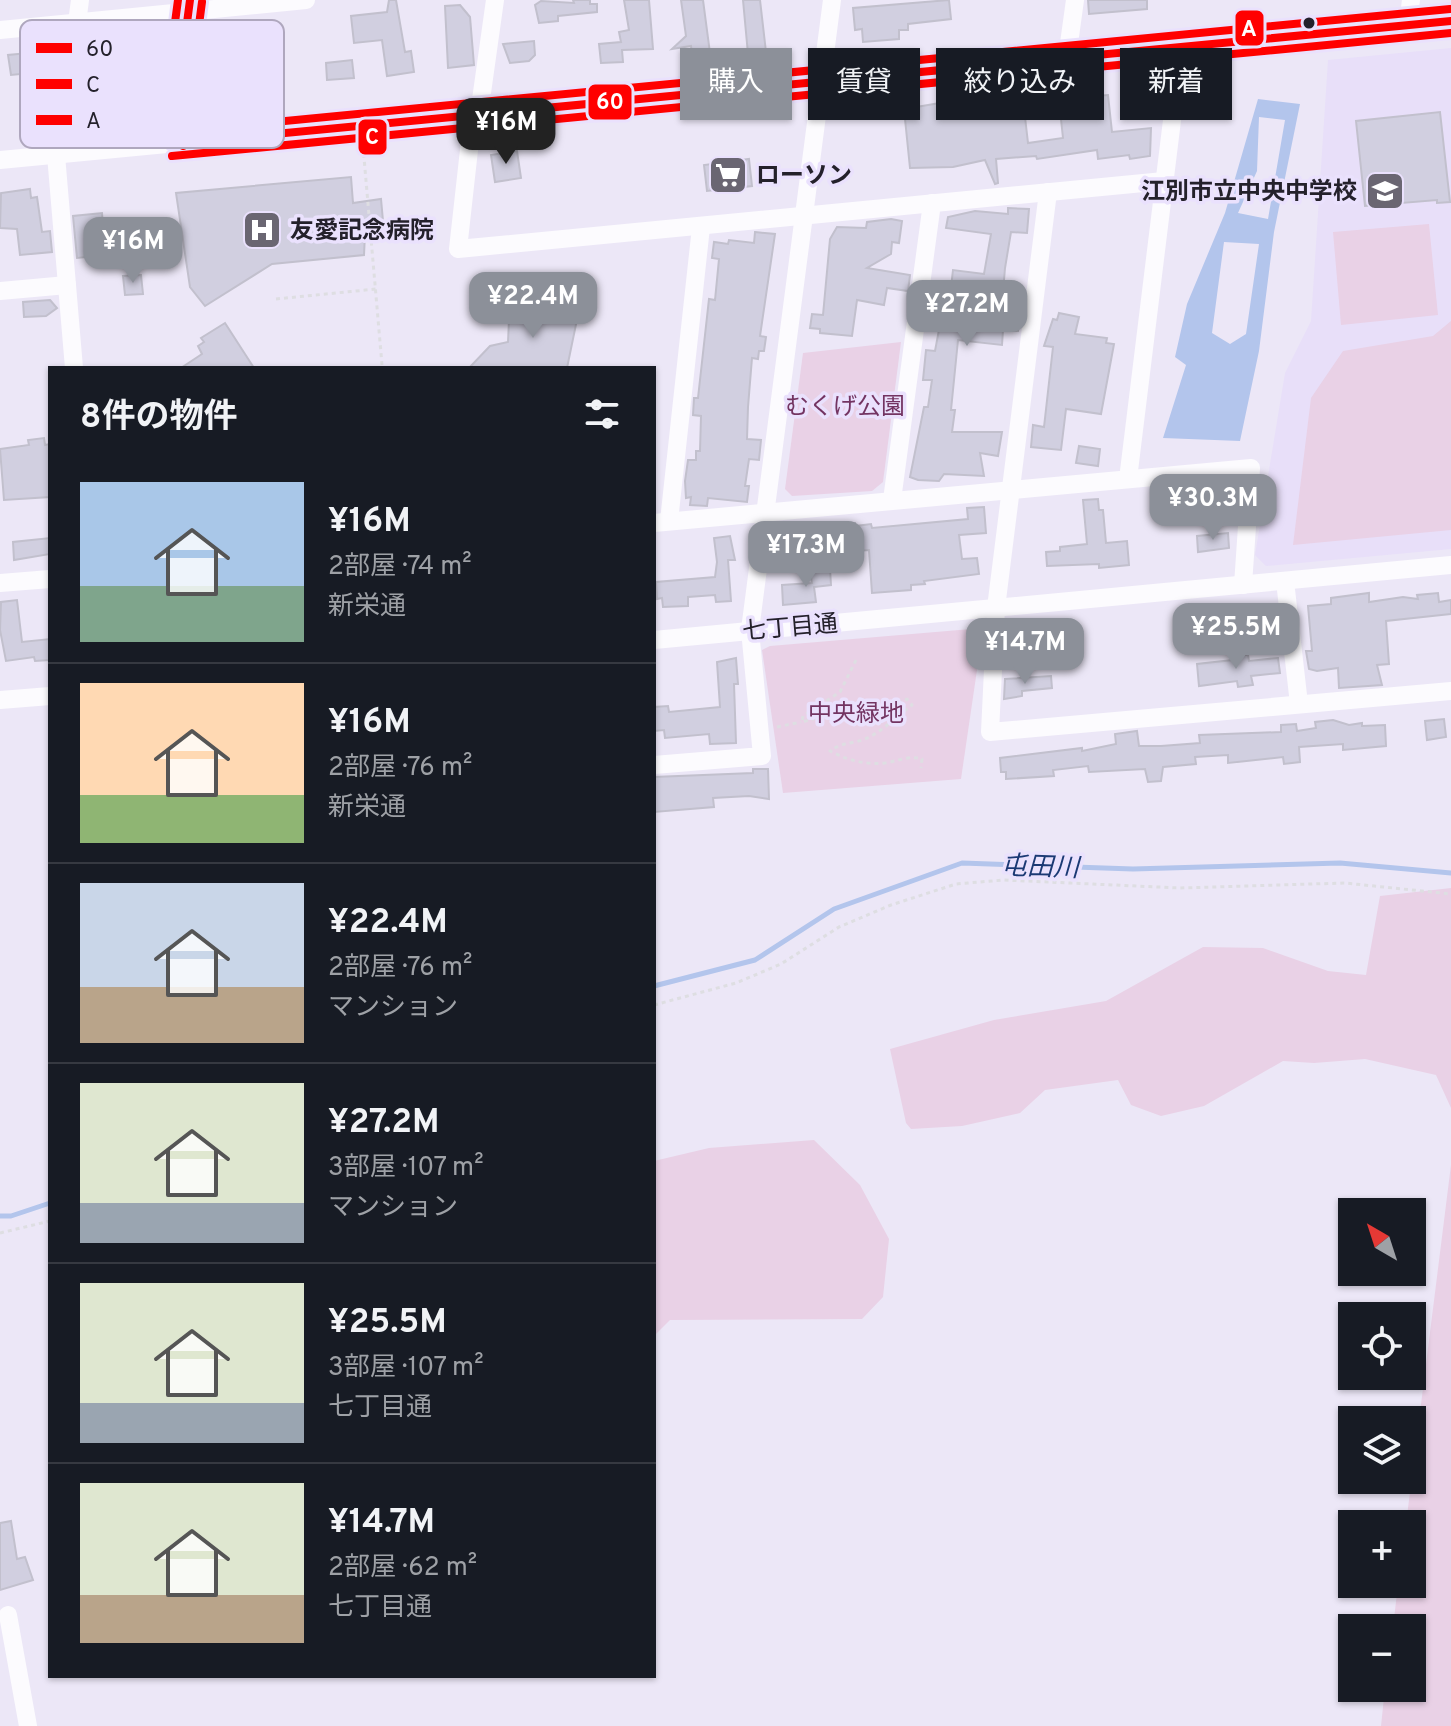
<!DOCTYPE html>
<html lang="ja">
<head>
<meta charset="utf-8">
<style>
	body { margin:0; font-family:Overpass,"Noto Sans JP",sans-serif; background:#20242c; color:#f1f3f6; height:100vh; display:flex; flex-direction:column; font-size:30px; white-space:nowrap }
	* { box-sizing:border-box; margin:0 }
	p { font-size:26px; color:#9ea1a6 }
	.icon { flex:none; width:44px; height:44px; fill:none; stroke:currentColor; stroke-width:2; stroke-linecap:round; stroke-linejoin:round }
	.map { position:relative; flex:1; overflow:hidden }
	.side { position:absolute; left:48px; top:366px; width:608px; height:1312px; display:flex; flex-direction:column; background:#171b24; border-radius:0px; box-shadow:0 2px 6px #0004 }
	.side>* { flex:none }
	.guide { position:absolute; left:680px; top:48px; width:650px; height:72px; display:flex; gap:16px }
	.needle { width:52px; rotate:321deg }
	.tools { position:absolute; left:1338px; top:1198px; display:grid; gap:16px }
	.tools a { display:grid; place-items:center; width:88px; height:88px; border-radius:0px; background:#171b24; box-shadow:0 2px 6px #0004; font-size:40px }
	.price { position:absolute; translate:-50% -68px; padding:0 18px; border-radius:16px; background:#8c9099; color:#fff; font-size:26px; line-height:52px; filter:drop-shadow(0 2px 4px #0008) }
	.price::after { content:''; position:absolute; left:50%; top:48px; width:24px; height:18px; margin-left:-12px; background:inherit; clip-path:polygon(0 0,100% 0,50% 100%) }
	.price.current { background:#222; color:#fff }
	ul { padding:0; list-style:none }
	li { display:flex; align-items:center; gap:24px; height:200px; padding:0 32px }
	li+li { border-top:2px solid #363941 }
	li span { display:grid; place-items:center; flex:none; width:224px; height:160px; border-radius:0px; color:#555 }
	li>.icon { margin-inline-start:auto }
	span .icon { width:96px; height:96px; fill:#fffc; stroke-width:1 }
	li b { font-size:34px }
	h2 { display:flex; justify-content:space-between; align-items:center; height:96px; padding:0 32px; font-size:34px }
	.chip { padding:0 28px; border-radius:0px; background:#171b24; box-shadow:0 2px 6px #0004; font-size:28px; line-height:72px }
	.chip.current { background:#8c9099; color:#fff }
	.map>svg:first-child { display:block }
	.built { fill:#e8dff9 }
	.green { fill:#e9d1e6 }
	.water { fill:#b3c5ec; fill-rule:evenodd }
	.lines { fill:none; stroke-linecap:round; stroke-linejoin:round }
	.stream { stroke:#b3c5ec; stroke-width:5 }
	.building { fill:#d1cfe0; stroke:#c2c0cd; stroke-width:2; fill-rule:evenodd }
	.path { stroke:#dedee2; stroke-width:3; stroke-dasharray:4 4; stroke-linecap:butt }
	.minor { stroke:#fcfbfe; stroke-width:18 }
	.bus-1-casing { stroke:#eae1fd; stroke-width:14 }
	.bus-2-casing { stroke:#eae1fd; stroke-width:14 }
	.bus-3-casing { stroke:#eae1fd; stroke-width:14 }
	.bus-1 { stroke:#f00; stroke-width:8 }
	.bus-2 { stroke:#f00; stroke-width:8 }
	.bus-3 { stroke:#f00; stroke-width:8 }
	.bus-dot { fill:#24212b; stroke:#eae1fd; stroke-width:3 }
	.labels { text-anchor:middle; stroke-width:7; stroke-linejoin:round; paint-order:stroke }
	.poi-label { font-size:24px; font-weight:bold; fill:#24212b; stroke:#eae1fd; text-anchor:start }
	.park-label { font-size:24px; fill:#733462; stroke:#eae1fd }
	.street-label { font-size:24px; fill:#24212b; stroke:#eae1fd }
	.water-label { font-size:26px; font-style:italic; fill:#1b3974; stroke:#eae1fd }
	.key { fill:#eae1fd; stroke:#afa7be; stroke-width:2 }
	.key-label { font-size:22px; fill:#24212b }
	.line-badge { stroke:#eae1fd; stroke-width:3 }
	.badge-label { font-size:22px; text-anchor:middle; font-weight:bold; fill:#fff }
</style>
</head>
<body>
<div class="map">
<svg width="1451" height="1726" viewBox="0 0 1451 1726">
	<rect width="100%" height="100%" fill="#ece7f7"/>
	<path class="built" d="M1451,48v501l-185,17 -11,-11 30,-182 26,-52 17,-261z"/>
	<g class="green">
		<path d="M1429,224l9,91 -97,10 -8,-93z"/>
		<path d="M1451,321v209l-158,15 18,-147 32,-47 90,-15z"/>
		<path d="M901,342l-18,140 -11,9 -80,5 -7,-7 18,-136z"/>
		<path d="M971,629l11,7 -21,143 -178,14 -21,-143 8,-4z"/>
		<path d="M1451,888v220l-15,-33 -71,-16 -51,4 -31,-2 -79,45 -43,10 -30,-11 -13,-25 -73,10 -25,23 -58,13 -51,3 -5,-6 -16,-74 104,-29 112,-19 97,-54 60,1 65,23 38,4 14,-79z"/>
		<path d="M814,1140l46,45 29,54 -6,58 -21,22 -192,1 -16,16v-175l55,-13z"/>
		<path d="M1451,1165v561h-70l4,-38h27v-60h-19l5,-44h14v-60h-6z"/>
	</g>
	<path class="water" d="M1258,99l42,5 -26,128 -15,119 -19,90 -77,-3 23,-73 -11,-8 12,-53 38,-91zM1259,117l26,3 -17,99 -30,-6 19,-42zM1224,242l35,2 -13,90 -16,10 -18,-11z"/>
	<g class="lines">
		<g class="stream">
			<path d="M654,986l101,-26 79,-51 128,-46 171,6 207,-6 111,10"/>
			<path d="M0,1216h11l39,-13"/>
		</g>
	</g>
	<g class="building">
		<path d="M389,0h7l9,52 6,-1 3,21 -27,4 -5,-36 -28,3 -3,-27 36,-4z"/>
		<path d="M573,0h17v4h7v8l-39,4v5l-19,2 -4,-18 6,-4 33,2z"/>
		<path d="M624,0h25l4,49 -31,1 1,12 -22,1 -2,-19 22,-2 -2,-10 10,-2z"/>
		<path d="M681,0h22l7,53 -18,2 -1,-9 -19,3 14,-13z"/>
		<path d="M743,0h17l6,52 -18,2z"/>
		<path d="M949,0l2,19 -43,5v6h-9v9l-36,3 -1,-13 -7,1 -2,-22z"/>
		<path d="M1088,0h59v9l-58,5z"/>
		<path d="M460,5l10,12 4,48 -26,3 -3,-62z"/>
		<path d="M534,41l1,14 -6,6 -19,2 -7,-19z"/>
		<path d="M28,53l2,20 -19,2 -3,-20z"/>
		<path d="M352,60l2,18 -27,2 -1,-17z"/>
		<path d="M1081,94l1,3 26,-2 4,37 39,-4 -1,28 -20,3 -1,-4 -31,4 -1,-9 -60,9 -1,-3 -40,3 2,24 -3,1 -10,-24 -32,7 -43,1 -6,-59 48,-8 1,9zM1060,110l3,28 -35,5 -3,-26 20,-1z"/>
		<path d="M1440,112l10,90 -13,1v-3l-72,6 -9,-85z"/>
		<path d="M517,151l4,27 -26,4 -4,-27z"/>
		<path d="M749,159l3,27 -45,5 -3,-26z"/>
		<path d="M351,177l2,26 28,-4 3,33 -19,2 -1,21 -92,9 -67,42 -15,-19 -14,-94z"/>
		<path d="M30,189l1,9 6,-1 5,35 8,-1 2,21 -32,3 -3,-26 -17,-1 1,-35z"/>
		<path d="M1008,208l21,1 -2,24 -16,-1 -6,36 -2,24 20,2 -5,37 -15,-1 -1,15 -44,-5 -7,70h4l-3,22h50l-4,24 -18,-3 4,23 -40,-2 -5,7 -21,-1 -8,-3 14,-70h4l4,-27h-9l3,-30 9,1 7,-37 -1,-14 9,-4 3,-26 31,4 7,-40 -45,-6 2,-11 27,-6 33,3z"/>
		<path d="M102,213l3,42 -28,3 -4,-42z"/>
		<path d="M891,219l11,2 -3,22 -7,-1 -1,12 -24,14 43,7 -2,16 -21,-3 -3,17 -27,-5 -5,36 -32,-3v-4l-10,-1 2,-14 11,1 7,-76 7,-12 29,1 1,-6z"/>
		<path d="M755,232l20,2 -15,102 6,1 -2,14h-5l-1,8 -6,-1 -4,49 -1,32 14,1 -2,20 -10,-1 -4,27h4l-2,16 -39,-4 -1,8 -17,-1 1,-8 -5,1 -1,-17 3,-21h8v-9h4l1,-35 -8,-1 1,-17h4l11,-99 6,1 4,-41 -7,-1 2,-16 14,2 1,-4 25,3z"/>
		<path d="M141,275l2,19 -18,1 -2,-19z"/>
		<path d="M510,297l20,2 -1,12 20,4 31,-10 -13,63h-98l21,-22 18,-4z"/>
		<path d="M50,300l7,8 -11,8 -22,1 -1,-15z"/>
		<path d="M1059,313l20,4 -4,17 32,4 -1,5 8,1 -13,70 -35,-5 -5,41 -30,-3 2,-22 11,2 9,-80 -9,-1 9,-27 4,1z"/>
		<path d="M225,323l29,45h-73l21,-14 -4,-8 6,-4 -3,-4z"/>
		<path d="M44,438l1,7 5,-1v53l-46,3 -4,-51 29,-4 -1,-5z"/>
		<path d="M1079,446l21,3 -2,17 -22,-3z"/>
		<path d="M1098,499l1,11h4l3,33 21,-2 2,24 -30,3v-4l-52,2 -1,-14 14,-1v-4l27,-3 -4,-44z"/>
		<path d="M984,507l2,26 -27,2 3,24 15,-1 2,16 -55,7 1,3 -14,1v5l-39,3 -3,-43 -50,4 -2,-27 38,-4v3l16,-2 1,4 96,-9 -1,-11z"/>
		<path d="M1228,533l1,15 -31,4 -1,-16z"/>
		<path d="M730,536l5,24h-7l3,41 -15,1 -1,-7 -27,2v9l-25,1 -1,-9 -5,1 -1,-17 59,-5 2,-15 -3,-24z"/>
		<path d="M50,538v16l-36,6 -1,-18z"/>
		<path d="M830,569l1,16 -17,2 2,15 -33,3 -1,-20 30,-2 -2,-12z"/>
		<path d="M1369,593v9l34,-5 15,2 -1,-4 21,-2 1,9 12,-2v14l-65,7 3,43 -12,1 5,20 -43,3 -1,-20 -21,3 -8,-2 -3,-18h6l-4,-45 23,-2v-6z"/>
		<path d="M17,600l5,42 28,-3v21l-15,1 -1,-4 -28,4 -6,-31 1,-28z"/>
		<path d="M1233,655h15l1,6 29,-3 2,15 -29,3 2,9 -15,2 -1,-6 -38,5 -2,-22 36,-4z"/>
		<path d="M736,658l2,26h-4l2,59 -26,1 -1,-10 -44,4 -1,-8 -10,1v-24l14,-1 1,6 51,-5 -3,-45z"/>
		<path d="M1051,676l1,12 -30,3v5l-18,3 1,-20z"/>
		<path d="M1444,719l2,18 -19,3 -2,-19z"/>
		<path d="M1333,720l16,5 13,-2v3l23,-1 1,21 -43,4v-6l-44,3 1,15 -16,2 -1,-7 -55,6v-8l-33,2 1,7 -33,3 -2,14 -13,1 -3,-13 -56,3 -1,-6 -35,4 1,6 -48,3v-7h-5l-1,-14 82,-10v3l34,-7 -1,-10 22,-3 2,15h22l39,-3 -1,-8 82,-3v-7l15,-1 1,7 19,-3 -1,-6z"/>
		<path d="M753,769h15l1,30 -20,-3 -36,2 1,9 -60,5v-35l99,-4z"/>
		<path d="M11,1521l6,38 8,-2 8,23 -33,10v-67z"/>
	</g>
	<g class="lines">
		<g class="path">
			<path d="M363,146l19,219"/>
			<path d="M276,299l100,-10"/>
			<path d="M856,660l-16,32 -37,24 -1,6 54,-15 43,-4 8,-4 5,6c-15,11 -30,27 -47,34 -13,5 -23,3 -35,12 17,9 35,14 55,12 13,-2 25,-8 37,-4l-1,9"/>
			<path d="M777,727l24,-5"/>
			<path d="M654,1005l82,-22 45,-19 58,-37 52,-22 65,-21 48,-4 176,8 165,-5 106,11"/>
			<path d="M0,1233l50,-12"/>
		</g>
		<g class="minor">
			<path d="M77,23l3,-23"/>
			<path d="M1408,25l3,-25"/>
			<path d="M0,30l306,-30"/>
			<path d="M1067,58l8,-58"/>
			<path d="M473,114l-15,135 706,-68"/>
			<path d="M479,114l16,-114"/>
			<path d="M171,144l19,-144"/>
			<path d="M56,155l18,213"/>
			<path d="M0,160l1451,-139"/>
			<path d="M1048,192l-52,416 -6,124 461,-41"/>
			<path d="M0,291l67,-6"/>
			<path d="M1128,479l53,-432"/>
			<path d="M892,500l40,-297"/>
			<path d="M669,521l32,-294"/>
			<path d="M654,523l597,-55 -8,117"/>
			<path d="M1285,581l14,123"/>
			<path d="M0,583l50,-4"/>
			<path d="M654,640l797,-75"/>
			<path d="M0,700l50,-4"/>
			<path d="M654,765l108,-9 -12,-126 82,-630"/>
			<path d="M8,1615l20,111"/>
		</g>
		<defs>
			<g id="bus-1">
				<path d="M171,144l1280,-123"/>
				<path d="M171,144l19,-144"/>
			</g>
			<g id="bus-2">
				<path d="M183,146l19,-144"/>
				<path d="M172,156l1279,-123"/>
			</g>
			<g id="bus-3">
				<path d="M170,132l1280,-123"/>
				<path d="M159,142l19,-142"/>
			</g>
		</defs>
		<use href="#bus-1" class="bus-1-casing"/>
		<use href="#bus-2" class="bus-2-casing"/>
		<use href="#bus-3" class="bus-3-casing"/>
		<use href="#bus-1" class="bus-1"/>
		<use href="#bus-2" class="bus-2"/>
		<use href="#bus-3" class="bus-3"/>
	</g>
	<defs>
		<symbol id="supermarket-square" viewBox="-11 -11 22 22"><rect x="-9" y="-9" width="18" height="18" rx="4" fill="#6a6672" stroke="#eae1fd"/><path d="M-6-5.5h2.5l.6 2H6L4.5 2H-2.5L-4.4-4H-6ZM-1.5 3.2a1.3 1.3 0 1 0 .1 0ZM3 3.2a1.3 1.3 0 1 0 .1 0Z" fill="#fff"/></symbol>
		<symbol id="school-square" viewBox="-11 -11 22 22"><rect x="-9" y="-9" width="18" height="18" rx="4" fill="#6a6672" stroke="#eae1fd"/><path d="M0-5L7-2L0 1L-7-2ZM-4 1L0 2.5L4 1V4Q0 6-4 4Z" fill="#fff"/></symbol>
		<symbol id="hospital-square" viewBox="-11 -11 22 22"><rect x="-9" y="-9" width="18" height="18" rx="4" fill="#6a6672" stroke="#eae1fd"/><path d="M-5-5h3v3.5h4V-5h3V5h-3V1.5h-4V5h-3Z" fill="#fff"/></symbol>
	</defs>
	<g fill-rule="evenodd">
		<use href="#supermarket-square" x="706" y="153" width="44" height="44"/>
		<use href="#school-square" x="1363" y="169" width="44" height="44"/>
		<use href="#hospital-square" x="240" y="208" width="44" height="44"/>
	</g>
	<circle class="bus-dot" cx="1309" cy="23" r="7"/>
	<g class="labels">
		<g class="poi-label">
			<text x="756" y="183">ローソン</text>
			<text x="1357" y="199" text-anchor="end">江別市立中央中学校</text>
			<text x="290" y="238">友愛記念病院</text>
		</g>
		<g class="park-label">
			<text x="845" y="414">むくげ公園</text>
			<text x="856" y="721">中央緑地</text>
		</g>
		<g class="street-label">
			<text transform="translate(790 627) rotate(-5)" y="8">七丁目通</text>
		</g>
		<g class="water-label">
			<text transform="translate(1040 866) rotate(2)" y="9">屯田川</text>
		</g>
	</g>
	<rect x="20" y="20" width="264" height="128" rx="12" class="key"/>
	<rect x="36" y="43" width="36" height="10" fill="#f00"/>
	<rect x="36" y="79" width="36" height="10" fill="#f00"/>
	<rect x="36" y="115" width="36" height="10" fill="#f00"/>
	<g class="key-label">
		<text x="86" y="56">60</text>
		<text x="86" y="92">C</text>
		<text x="86" y="128">A</text>
	</g>
	<g class="line-badge">
		<rect x="1234" y="9" width="31" height="38" rx="8" fill="#f00"/>
		<rect x="587" y="83" width="46" height="38" rx="8" fill="#f00"/>
		<rect x="357" y="118" width="31" height="38" rx="8" fill="#f00"/>
	</g>
	<g class="badge-label">
		<text x="1249" y="36">A</text>
		<text x="610" y="109">60</text>
		<text x="372" y="144">C</text>
	</g>
</svg>
<div class="tools">
<a><svg class="needle" viewBox="-14 -14 28 28"><path d="M0-13l5 13h-10z" fill="#e53935"/><path d="M0 13l5-13h-10z" fill="#9ea1a6"/></svg></a>
<a><svg class="icon" aria-label="locate" viewBox="0 0 24 24"><circle cx="12" cy="12" r="6"/><path d="M12 2v4M12 18v4M2 12h4M18 12h4"/></svg></a>
<a><svg class="icon" aria-label="layers" viewBox="0 0 24 24"><path d="M12 4l9 5-9 5-9-5zM3 14l9 5 9-5"/></svg></a>
<a>+</a>
<a>−</a>
</div>
<b class="price current" style="left:506px;top:166px">¥16M</b>
<b class="price" style="left:133px;top:285px">¥16M</b>
<b class="price" style="left:533px;top:340px">¥22.4M</b>
<b class="price" style="left:967px;top:348px">¥27.2M</b>
<b class="price" style="left:1213px;top:542px">¥30.3M</b>
<b class="price" style="left:806px;top:589px">¥17.3M</b>
<b class="price" style="left:1236px;top:671px">¥25.5M</b>
<b class="price" style="left:1025px;top:686px">¥14.7M</b>
<div class="guide">
<a class="chip current">購入</a>
<a class="chip">賃貸</a>
<a class="chip">絞り込み</a>
<a class="chip">新着</a>
</div>
<section class="side">
<h2>8件の物件<svg class="icon" aria-label="filters" viewBox="0 0 24 24"><path d="M4 7h16M4 17h16"/><circle cx="9" cy="7" r="2"/><circle cx="15" cy="17" r="2"/></svg></h2>
<ul>
<li><span style="background:linear-gradient(#a9c7e8 65%,#7fa58c 0)"><svg class="icon" aria-label="home" viewBox="0 0 24 24"><path d="M3 11l9-7 9 7M6 9v11h12V9"/></svg></span><div><b>¥16M</b><p>2部屋 · 74 m²</p><p>新栄通</p></div></li>
<li><span style="background:linear-gradient(#ffd9b3 70%,#8fb573 0)"><svg class="icon" aria-label="home" viewBox="0 0 24 24"><path d="M3 11l9-7 9 7M6 9v11h12V9"/></svg></span><div><b>¥16M</b><p>2部屋 · 76 m²</p><p>新栄通</p></div></li>
<li><span style="background:linear-gradient(#c9d6e8 65%,#b9a48a 0)"><svg class="icon" aria-label="home" viewBox="0 0 24 24"><path d="M3 11l9-7 9 7M6 9v11h12V9"/></svg></span><div><b>¥22.4M</b><p>2部屋 · 76 m²</p><p>マンション</p></div></li>
<li><span style="background:linear-gradient(#dfe7d0 75%,#9aa5b1 0)"><svg class="icon" aria-label="home" viewBox="0 0 24 24"><path d="M3 11l9-7 9 7M6 9v11h12V9"/></svg></span><div><b>¥27.2M</b><p>3部屋 · 107 m²</p><p>マンション</p></div></li>
<li><span style="background:linear-gradient(#dfe7d0 75%,#9aa5b1 0)"><svg class="icon" aria-label="home" viewBox="0 0 24 24"><path d="M3 11l9-7 9 7M6 9v11h12V9"/></svg></span><div><b>¥25.5M</b><p>3部屋 · 107 m²</p><p>七丁目通</p></div></li>
<li><span style="background:linear-gradient(#dfe7d0 70%,#b9a48a 0)"><svg class="icon" aria-label="home" viewBox="0 0 24 24"><path d="M3 11l9-7 9 7M6 9v11h12V9"/></svg></span><div><b>¥14.7M</b><p>2部屋 · 62 m²</p><p>七丁目通</p></div></li>
</ul>
</section>
</div>
</body>
</html>
